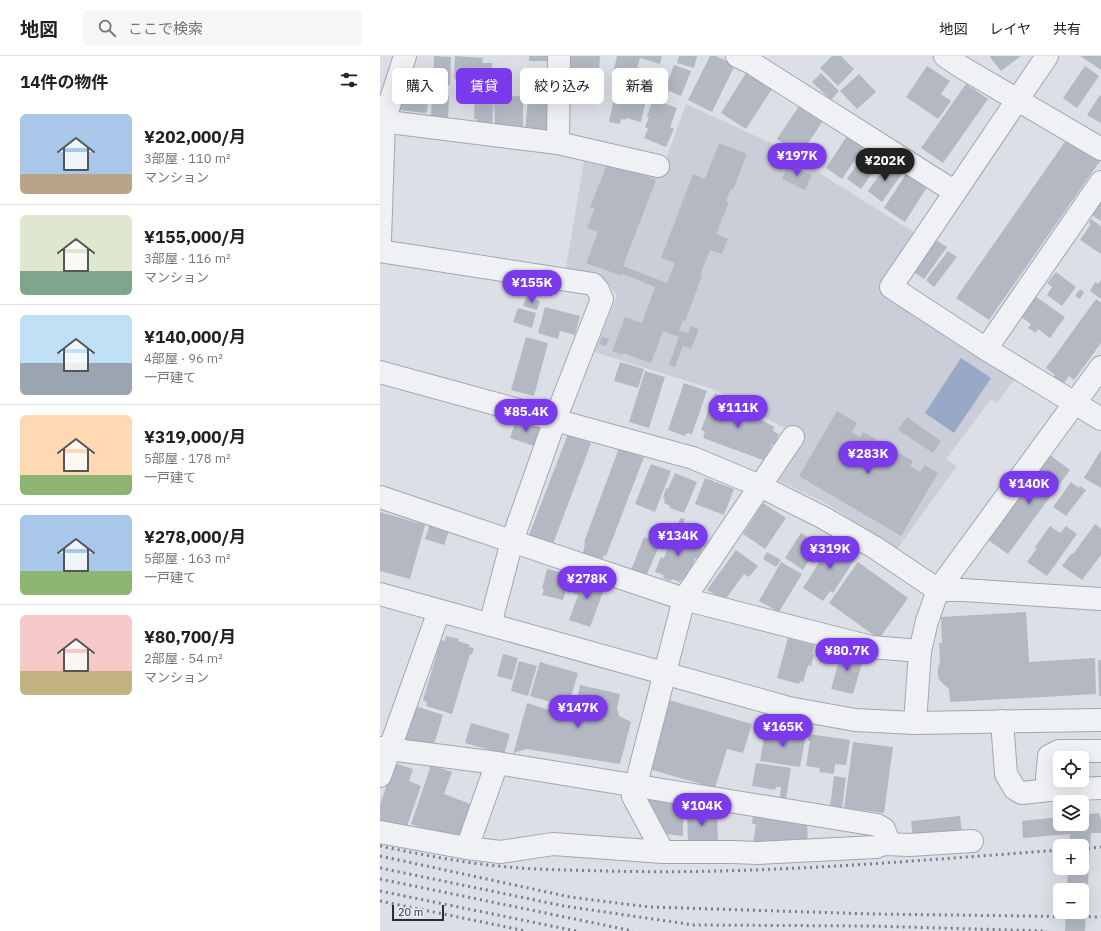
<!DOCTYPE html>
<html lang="ja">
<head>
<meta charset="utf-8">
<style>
	body { margin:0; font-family:"IBM Plex Sans","Noto Sans JP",sans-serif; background:#f6f6f6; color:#202124; height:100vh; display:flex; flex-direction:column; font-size:15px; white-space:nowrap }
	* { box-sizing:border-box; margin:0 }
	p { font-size:13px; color:#757577 }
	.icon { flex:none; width:22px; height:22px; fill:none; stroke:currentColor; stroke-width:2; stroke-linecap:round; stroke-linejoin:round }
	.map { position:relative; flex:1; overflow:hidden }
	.drawer { display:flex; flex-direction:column; background:#fff; width:380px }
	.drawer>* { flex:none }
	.top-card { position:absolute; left:12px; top:12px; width:380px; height:36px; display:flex; gap:8px }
	.tools { position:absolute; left:673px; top:695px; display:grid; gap:8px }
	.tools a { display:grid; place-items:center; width:36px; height:36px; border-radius:6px; background:#fff; box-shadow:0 4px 16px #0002; font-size:20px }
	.scale { position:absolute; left:12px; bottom:10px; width:52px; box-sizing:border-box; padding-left:4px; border:2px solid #272c3d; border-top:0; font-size:11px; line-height:14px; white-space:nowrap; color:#272c3d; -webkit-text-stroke:3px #eceef4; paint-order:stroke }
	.price { position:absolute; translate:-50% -34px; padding:0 9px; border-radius:14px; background:#7c3aed; color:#fff; font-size:13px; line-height:26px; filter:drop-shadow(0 1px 2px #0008) }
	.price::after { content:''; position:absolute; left:50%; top:24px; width:12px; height:9px; margin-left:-6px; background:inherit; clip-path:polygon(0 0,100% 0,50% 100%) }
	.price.selected { background:#222; color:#fff }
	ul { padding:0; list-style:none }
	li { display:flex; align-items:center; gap:12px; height:100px; padding:0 20px }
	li+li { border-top:1px solid #e0e0e0 }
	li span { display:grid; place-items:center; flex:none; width:112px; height:80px; border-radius:6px; color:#555 }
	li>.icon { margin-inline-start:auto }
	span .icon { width:48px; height:48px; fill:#fffc; stroke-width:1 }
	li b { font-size:17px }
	h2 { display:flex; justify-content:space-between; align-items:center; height:48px; padding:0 20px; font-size:17px }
	.chip { padding:0 14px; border-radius:6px; background:#fff; box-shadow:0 4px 16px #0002; font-size:14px; line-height:36px }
	.chip.selected { background:#7c3aed; color:#fff }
	header { display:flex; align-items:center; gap:24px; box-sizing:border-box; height:56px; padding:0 20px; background:#fff; border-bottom:1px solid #e0e0e0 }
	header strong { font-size:19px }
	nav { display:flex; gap:22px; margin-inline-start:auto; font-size:14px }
	.search { width:280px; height:36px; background:#f6f6f6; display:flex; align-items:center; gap:10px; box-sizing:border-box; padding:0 14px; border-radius:6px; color:#757577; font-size:15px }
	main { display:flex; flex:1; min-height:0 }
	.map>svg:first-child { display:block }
	.built { fill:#cbced9 }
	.water { fill:#98a8c7 }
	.building { fill:#b4b8c3 }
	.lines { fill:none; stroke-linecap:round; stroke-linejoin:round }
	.minor-casing { stroke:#a3a6b1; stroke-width:24 }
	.minor { stroke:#eff1f5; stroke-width:22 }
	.rail { stroke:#777d90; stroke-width:3; stroke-dasharray:2 4; stroke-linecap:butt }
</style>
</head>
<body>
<header>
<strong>地図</strong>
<div class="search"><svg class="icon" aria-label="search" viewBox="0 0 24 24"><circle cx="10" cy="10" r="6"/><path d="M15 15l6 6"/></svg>ここで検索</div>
<nav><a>地図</a><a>レイヤ</a><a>共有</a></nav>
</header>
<main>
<section class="drawer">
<h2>14件の物件<svg class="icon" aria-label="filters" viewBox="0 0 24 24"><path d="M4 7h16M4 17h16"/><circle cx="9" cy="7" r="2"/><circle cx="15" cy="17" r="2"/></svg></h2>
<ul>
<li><span style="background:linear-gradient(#a9c7e8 75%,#b9a48a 0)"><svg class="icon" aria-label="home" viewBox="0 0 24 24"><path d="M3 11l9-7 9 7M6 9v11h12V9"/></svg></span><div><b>¥202,000/月</b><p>3部屋 · 110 m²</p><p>マンション</p></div></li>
<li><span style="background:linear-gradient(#dfe7d0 70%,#7fa58c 0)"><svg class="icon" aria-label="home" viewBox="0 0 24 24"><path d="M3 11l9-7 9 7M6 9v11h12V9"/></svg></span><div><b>¥155,000/月</b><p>3部屋 · 116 m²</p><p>マンション</p></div></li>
<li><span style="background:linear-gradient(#bfe0f5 60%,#9aa5b1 0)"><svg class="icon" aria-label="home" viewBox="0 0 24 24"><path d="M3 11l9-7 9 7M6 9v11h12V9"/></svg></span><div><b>¥140,000/月</b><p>4部屋 · 96 m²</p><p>一戸建て</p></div></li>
<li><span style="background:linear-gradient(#ffd9b3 75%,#8fb573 0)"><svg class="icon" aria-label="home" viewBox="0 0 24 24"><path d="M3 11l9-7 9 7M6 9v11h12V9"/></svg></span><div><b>¥319,000/月</b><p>5部屋 · 178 m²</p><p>一戸建て</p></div></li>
<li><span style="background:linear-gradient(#a9c7e8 70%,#8fb573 0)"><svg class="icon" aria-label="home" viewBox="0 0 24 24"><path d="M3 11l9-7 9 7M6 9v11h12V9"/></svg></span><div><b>¥278,000/月</b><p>5部屋 · 163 m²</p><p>一戸建て</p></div></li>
<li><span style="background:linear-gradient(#f6c9c9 70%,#c2b280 0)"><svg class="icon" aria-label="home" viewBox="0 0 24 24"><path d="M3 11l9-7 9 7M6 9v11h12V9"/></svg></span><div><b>¥80,700/月</b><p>2部屋 · 54 m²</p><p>マンション</p></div></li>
</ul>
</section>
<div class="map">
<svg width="721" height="875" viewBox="0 0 721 875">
	<rect width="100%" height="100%" fill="#dddfe7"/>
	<path class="built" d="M306,48l87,40 147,92 -36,53 132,88 -19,26 -6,-4 -45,60 11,7 -60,83 -70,-45 -68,-33 27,-42 -70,-39 -122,-38 23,-56 -12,-17 -34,-4 -5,-8 18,-106 7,-4 69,18z"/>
	<path class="water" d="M581,302l30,20 -37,55 -29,-20z"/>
	<g class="building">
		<path d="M54,0l17,1 -1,28 -17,-1z"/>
		<path d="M75,0l28,2 -1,5h10l-1,18 -36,-1v-2h-1z"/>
		<rect x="149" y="0" width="21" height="5"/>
		<path d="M189,0h31l-1,16h-30z"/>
		<path d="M237,0h45l-2,8 -20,-6 -6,21 -21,-6z"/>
		<path d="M299,0h18l-3,12 -17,-5z"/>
		<path d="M330,0h6l19,9 -23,47 -24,-12z"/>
		<path d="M452,0h9l13,13 -16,17 -18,-18z"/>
		<path d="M611,0h30l-20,15 -11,-14z"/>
		<path d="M700,0h21v14z"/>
		<path d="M294,9l17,6 -10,25 -16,-7z"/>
		<path d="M371,9l26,16 -31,48 -25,-16z"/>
		<path d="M547,10l23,15 -9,13 10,7 -13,18 -32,-22z"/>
		<path d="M705,10l14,10 -22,32 -14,-10z"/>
		<path d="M24,15h19l-1,15 -19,-1z"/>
		<path d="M145,17h27l1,24 -27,1z"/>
		<path d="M441,17l18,18 -8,9 -19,-18z"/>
		<path d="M479,18l17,18 -19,17 -17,-18z"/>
		<path d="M586,28l22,15 -45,64 -22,-15z"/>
		<path d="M116,29h8l-1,10 -8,-1z"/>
		<path d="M20,35l28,1 -1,20 -2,1 -26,-3z"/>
		<path d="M95,38l19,1 -2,31 -15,-1v-6h-3z"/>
		<path d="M235,38l31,6 -5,22 -15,-4v2l-5,-1 -1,5 -11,-2z"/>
		<path d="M52,39l17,1 -1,24 -17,-1z"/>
		<path d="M720,39l1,1v27l-14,-8z"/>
		<path d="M143,40v34l-28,-2 -1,-31z"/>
		<path d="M273,43l24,9 -7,19 4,2 -8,18 -22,-9 4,-9 -3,-2 4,-10 -2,-1z"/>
		<path d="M148,44h25l1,25 -9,8 -20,-2z"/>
		<path d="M419,50l23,16 -21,32 -24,-15z"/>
		<path d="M467,80l16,11 -21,32 -16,-11z"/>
		<path d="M687,83l33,22 -111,159 -33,-22z"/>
		<path d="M339,87l28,11 -14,35h-2l-5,12 3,1 -13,32 12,5 -6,15 -12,-4 -9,22 -1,3 2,1 -17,45 -2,-1 -4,10 9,3 3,-7 8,3 -8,20 -8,-3 -8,21 -6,-2 10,-28 -16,-6 -12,32 -28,-10 -1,2 -10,-4 13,-34 17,6 13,-36 -32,-13 -1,2 -36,-13 12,-31 -11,-4 8,-20 -5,-1 18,-45 48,18 -33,86 44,17 8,-20 -14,-5 32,-84 12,5z"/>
		<path d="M488,93l14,10 -21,30 -14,-10z"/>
		<path d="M508,106l15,10 -21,30 -14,-11z"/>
		<path d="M408,109l24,10 -7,15 -23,-11z"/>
		<path d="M526,118l21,13 -22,35 -21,-14z"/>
		<path d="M721,144v21l-9,-6 8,-12 -2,-1z"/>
		<path d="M711,163l10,7v28l-21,-14 11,-16 -2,-1z"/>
		<path d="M556,184l11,7 -23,32 -10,-7z"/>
		<path d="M568,195l9,6 -23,30 -8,-7z"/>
		<path d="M676,216l20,15 -14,19 -15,-11 5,-8 -5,-4z"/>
		<path d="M152,222l14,4 -5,15 -13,-3z"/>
		<path d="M721,224v19l-11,-8 5,-9 3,2z"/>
		<path d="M700,233l4,3 -4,7 -5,-3z"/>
		<path d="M655,240l30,21 -15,21 -12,-9 -2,4 -8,-5 3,-4 -10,-7z"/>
		<path d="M146,241l14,4 -3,9 -14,-4z"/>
		<path d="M716,243l5,4v40l-27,37 -5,-4 -6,8 -10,-7 2,-2 -9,-7z"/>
		<path d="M165,251l35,9 -5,19 -15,-4 -2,8 -20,-6z"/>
		<path d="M138,252l18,5 -4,15 -19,-6z"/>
		<path d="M222,280l7,3 -3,7 -7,-2z"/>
		<path d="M146,281l22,6 -14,53 -23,-6z"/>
		<path d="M240,306l24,7 -6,19 -24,-7z"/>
		<path d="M265,315l20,6 -16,51 -20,-6z"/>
		<path d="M304,327l23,8 -15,43 -5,-1 -2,3 -17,-6z"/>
		<path d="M335,337l59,34 -1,4 6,3 -4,10h-3l-4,12 -5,4 -60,-22 2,-6 -4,-2z"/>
		<path d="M457,355l20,12 -5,9 8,5 3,-5 50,29 -3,5 10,6 5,-7 13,8 -37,63 -102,-60z"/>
		<path d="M527,361l34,24 -8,12 -35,-23z"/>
		<path d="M136,364l22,6 3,4 -4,17 -27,-9z"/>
		<path d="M188,378l23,9 -38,101 -24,-9z"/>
		<path d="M239,392l25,9 -38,99 -2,-1 -3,6 -18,-7 2,-11 -1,-1z"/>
		<path d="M721,394v38l-17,-10z"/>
		<path d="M670,399l20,15 -62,84 -20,-14z"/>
		<path d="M271,408l20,7 -16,41 -20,-8z"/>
		<path d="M295,417l22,9 -13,31 -14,-5v-2l-6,-3 1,-4 -2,-1 3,-10 2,1z"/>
		<path d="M325,422l29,11 -10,26 -29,-11z"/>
		<path d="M691,426l8,6 1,-2 6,4 -20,26 -13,-9z"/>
		<path d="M383,447l23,15 -21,31 -22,-15z"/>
		<path d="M0,456l45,13 -15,54 -30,-8z"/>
		<path d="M300,462l5,1 -4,13 -5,-1z"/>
		<path d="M715,468l6,5v26l-19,25 -20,-14 9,-12h2z"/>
		<path d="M50,469l19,6 -5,14 -19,-6z"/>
		<path d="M272,470l12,5 -3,8 -12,-5z"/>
		<path d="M670,470l10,7 6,-7 11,8 -30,42 -20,-14 10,-14 -2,-1z"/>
		<path d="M286,474l35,13 -1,2 3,1 -5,13 -3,-1 -4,12 -2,-1 -5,12 -3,-1 -1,2 -8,-3 -1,2 -8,-3 1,-3 -9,-3 6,-15 3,1 6,-16 -7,-2z"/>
		<path d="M421,477l18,11 -16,26 -18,-12z"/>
		<path d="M264,481l16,7 -14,32 -15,-6z"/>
		<path d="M454,483l24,15 -25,39 -3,-2 -7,10 -20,-13z"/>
		<path d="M356,494l22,16 -9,11 -5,-3 -19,26 -18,-10z"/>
		<path d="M387,496l14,8 -5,7 -13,-8z"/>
		<path d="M401,506l21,12 -23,38 -20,-11z"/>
		<path d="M478,506l50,36 -29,41 -50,-36z"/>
		<path d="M167,513l26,6 -3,11 -6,-2 -2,5 4,1 -3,10 -21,-5 2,-6h-2z"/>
		<path d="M203,520l23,8 -16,43 -21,-7 9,-25 -5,-2 5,-15 3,1z"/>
		<path d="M646,556l3,50 66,-4 1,36 -146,8 -1,-13 -9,-8 -2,-5v-8l2,-5 -1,-20h3l-1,-26z"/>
		<path d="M66,580l13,3 -1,2 12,4 -1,2 5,1 -2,7 -2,-1 -18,60 -26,-8 1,-4 -4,-2 18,-60 4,1z"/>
		<path d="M408,582l26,7 -2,9 2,1 -3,11 -3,-1 -5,17 -3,-1 -1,3 -22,-6z"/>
		<path d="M462,594l22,6 -11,38 -22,-5z"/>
		<path d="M123,598l15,4 -6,22 -15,-4z"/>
		<path d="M718,604h3v36h-2z"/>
		<path d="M139,605l18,5 -9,30 -17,-5z"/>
		<path d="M160,606l38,11 -10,34 -38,-11z"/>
		<path d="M200,629l40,9 -3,14 2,8 12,6 -11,42 -94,-15 -10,3 -3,3 14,-52 47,15z"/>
		<path d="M289,644l83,24 -9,29 -16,-4 -12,39 -66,-19z"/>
		<path d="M36,650l27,9 -10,32 -28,-7z"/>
		<path d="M91,667l39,11 -6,20 -39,-11z"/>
		<path d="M386,672l40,6 -6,33 -40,-6z"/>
		<path d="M429,678l41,6 -4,25 -11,-1 -1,10 -15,-2 1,-4 -14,-2 4,-25h-2z"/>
		<path d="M473,686l40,5 -9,66 -40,-5z"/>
		<path d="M14,707l19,6 -4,12 12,5 -15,43 -26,-8v-16z"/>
		<path d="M376,707l35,5 -5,31 -6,-1 1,-11h-5l-1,3 -23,-4z"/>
		<path d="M51,709l21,7 -8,22 29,11 -13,37 -49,-18z"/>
		<path d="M454,720l12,2 -4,31 -12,-2z"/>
		<path d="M267,742l36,8v30l-18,-2z"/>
		<path d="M307,753h30l1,36 -30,1z"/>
		<path d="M719,757l2,7v13h-10l-6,98h-20l1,-19h16v-22h-15l1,-22h14v-22h-12v-12l-47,4 -1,-17 38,-4v7h22v-9z"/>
		<path d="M373,759l54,8 1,22 -55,-1 3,-20h-4z"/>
		<path d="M580,760l2,18 -49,5 -2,-18z"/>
	</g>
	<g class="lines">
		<defs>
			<g id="minor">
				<path d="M357,0l13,6 205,130"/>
				<path d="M565,0l18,12 138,81"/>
				<path d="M667,0l-156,231 95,62 115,70"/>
				<path d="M0,65l178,22 100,23"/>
				<path d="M178,87l1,-87"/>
				<path d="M0,184l4,-119 21,-65"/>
				<path d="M0,195l213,33 5,6 4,9 -47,121 -43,121 -22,84"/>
				<path d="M606,293l115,-167"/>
				<path d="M0,316l313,86 67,28 62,31 52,30 64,43h25l138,9"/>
				<path d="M0,441l304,102 187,48 49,4"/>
				<path d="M0,538l409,114 66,12 60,3 186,-3"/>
				<path d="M622,665l4,53 9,15 7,4 27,-3 52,-2"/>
				<path d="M535,667l5,-72 7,-30 11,-31 163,-223"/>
				<path d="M0,692l117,15 380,62 7,4 3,8 -3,7"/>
				<path d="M0,720l59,-165"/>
				<path d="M669,734l-2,-12 2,-22 10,-5h42"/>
				<path d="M0,776l87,16 33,4 53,-8 110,8h70l25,1 118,-6 8,-3 26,1 62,-4"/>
				<path d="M87,792l30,-85"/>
				<path d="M283,796l-30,-56 51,-197 109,-162"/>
			</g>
		</defs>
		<use href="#minor" class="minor-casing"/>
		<use href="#minor" class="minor"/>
		<g class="rail">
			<path d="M0,790c39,8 78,16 118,20 36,4 73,4 110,5 151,4 302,-10 452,-21"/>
			<path d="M702,793l19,-2"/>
			<path d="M0,800l190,41 80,10 224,7 227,3"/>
			<path d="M0,812l184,38 130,19 175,1 178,5"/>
			<path d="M0,823l253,52"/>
			<path d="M0,835l196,40"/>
			<path d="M0,845l146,30"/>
		</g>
	</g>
</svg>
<div class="tools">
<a><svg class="icon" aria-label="locate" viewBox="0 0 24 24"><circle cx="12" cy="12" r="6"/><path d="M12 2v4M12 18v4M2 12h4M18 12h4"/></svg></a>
<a><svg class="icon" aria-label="layers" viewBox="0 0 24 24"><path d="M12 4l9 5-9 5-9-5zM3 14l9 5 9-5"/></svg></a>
<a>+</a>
<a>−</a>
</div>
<div class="scale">20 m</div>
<b class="price" style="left:417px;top:121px">¥197K</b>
<b class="price selected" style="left:505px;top:126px">¥202K</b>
<b class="price" style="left:152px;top:248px">¥155K</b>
<b class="price" style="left:358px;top:373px">¥111K</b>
<b class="price" style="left:146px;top:377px">¥85.4K</b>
<b class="price" style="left:488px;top:419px">¥283K</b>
<b class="price" style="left:649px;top:449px">¥140K</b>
<b class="price" style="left:298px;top:501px">¥134K</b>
<b class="price" style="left:450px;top:514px">¥319K</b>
<b class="price" style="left:207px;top:544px">¥278K</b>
<b class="price" style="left:467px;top:616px">¥80.7K</b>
<b class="price" style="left:198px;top:673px">¥147K</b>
<b class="price" style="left:403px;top:692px">¥165K</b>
<b class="price" style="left:322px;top:771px">¥104K</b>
<div class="top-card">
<a class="chip">購入</a>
<a class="chip selected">賃貸</a>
<a class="chip">絞り込み</a>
<a class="chip">新着</a>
</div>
</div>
</main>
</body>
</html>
